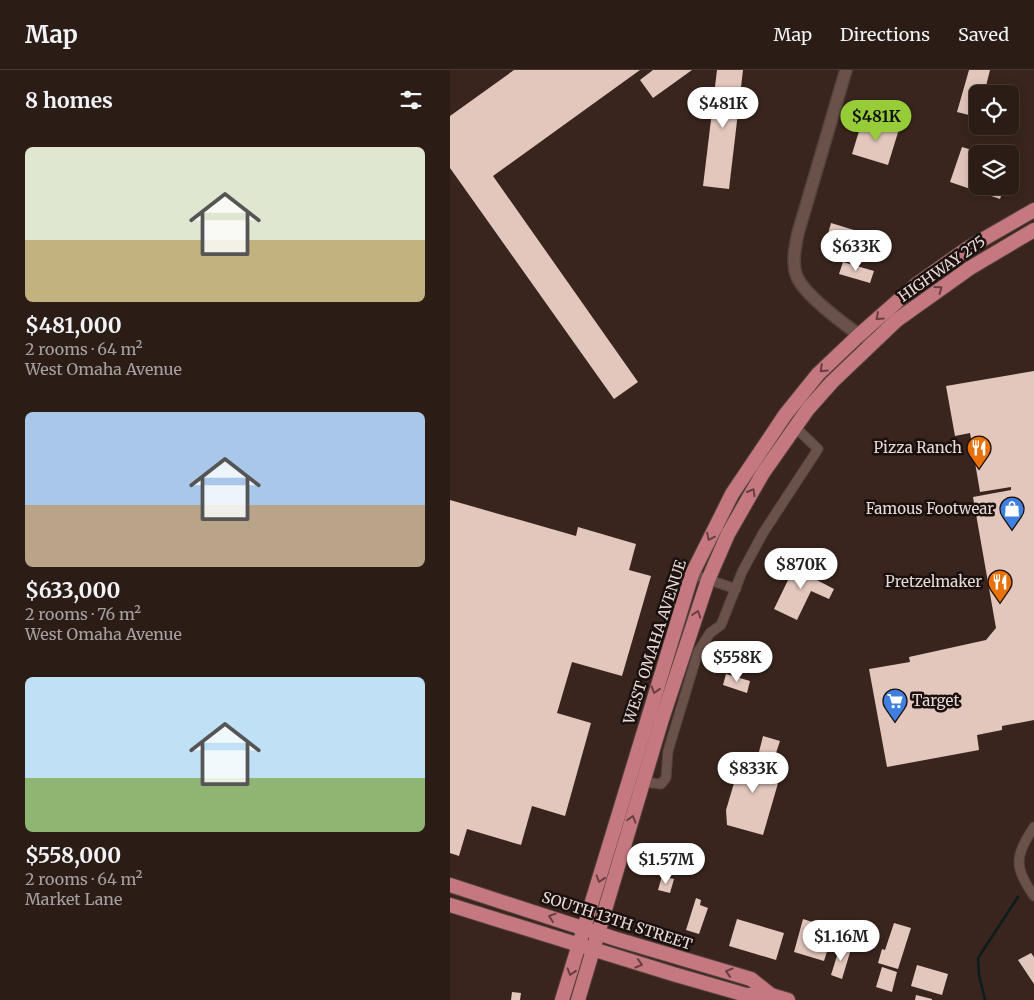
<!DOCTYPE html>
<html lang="en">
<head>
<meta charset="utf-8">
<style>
	body { margin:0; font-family:Merriweather,serif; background:#372923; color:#f1f3f6; height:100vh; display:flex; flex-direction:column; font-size:19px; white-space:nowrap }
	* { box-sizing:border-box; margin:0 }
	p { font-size:16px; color:#a6a1a1 }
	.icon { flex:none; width:28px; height:28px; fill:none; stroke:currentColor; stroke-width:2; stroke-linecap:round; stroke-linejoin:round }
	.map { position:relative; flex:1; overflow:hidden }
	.panel { display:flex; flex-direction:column; background:#2b1c16; width:450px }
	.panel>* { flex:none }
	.buttons { position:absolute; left:519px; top:15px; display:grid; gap:10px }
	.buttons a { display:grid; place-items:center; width:50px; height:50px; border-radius:8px; background:#2b1c16; box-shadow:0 2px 12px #0003,0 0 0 1px #473a35; font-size:25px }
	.price { position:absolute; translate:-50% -42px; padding:0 11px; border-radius:18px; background:#fff; color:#222; font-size:16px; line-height:32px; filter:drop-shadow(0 1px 2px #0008) }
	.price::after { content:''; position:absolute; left:50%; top:30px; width:15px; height:11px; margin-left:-8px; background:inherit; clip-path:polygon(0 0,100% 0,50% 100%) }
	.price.active { background:#97cc39; color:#111 }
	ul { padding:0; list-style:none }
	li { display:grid; align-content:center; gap:10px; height:265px; padding:0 25px }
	li span { display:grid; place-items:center; height:155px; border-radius:8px; color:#555 }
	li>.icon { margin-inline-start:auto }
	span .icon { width:90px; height:90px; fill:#fffc; stroke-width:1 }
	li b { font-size:21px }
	h2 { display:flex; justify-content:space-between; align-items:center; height:60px; padding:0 25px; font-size:21px }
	header { display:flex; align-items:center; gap:30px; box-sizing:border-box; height:70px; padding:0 25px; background:#2b1c16; border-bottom:1px solid #473a35 }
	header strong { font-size:24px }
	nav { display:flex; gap:28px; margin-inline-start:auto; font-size:18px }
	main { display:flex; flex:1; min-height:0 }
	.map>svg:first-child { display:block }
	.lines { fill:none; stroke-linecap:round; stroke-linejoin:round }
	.stream { stroke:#091c1e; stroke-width:2.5 }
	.building { fill:#e3c7bd }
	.minor-casing { stroke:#54423d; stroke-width:11 }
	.tertiary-casing { stroke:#54423d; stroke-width:14 }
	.trunk-casing { stroke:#54423d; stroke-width:16 }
	.minor { stroke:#6a524a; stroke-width:9 }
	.tertiary { stroke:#6a524a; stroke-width:11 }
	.trunk { stroke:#c67880; stroke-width:14 }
	.oneway { stroke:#673f41 }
	.labels { text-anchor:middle; stroke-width:5; stroke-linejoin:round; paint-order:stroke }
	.street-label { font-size:15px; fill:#e8dad5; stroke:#1a100d }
	.poi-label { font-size:15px; fill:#e8dad5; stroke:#1a100d; text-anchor:end }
</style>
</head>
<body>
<header>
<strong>Map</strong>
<nav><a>Map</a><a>Directions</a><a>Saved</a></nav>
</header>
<main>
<section class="panel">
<h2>8 homes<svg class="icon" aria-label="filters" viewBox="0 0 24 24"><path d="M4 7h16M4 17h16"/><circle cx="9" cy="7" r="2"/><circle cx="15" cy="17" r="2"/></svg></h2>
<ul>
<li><span style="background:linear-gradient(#dfe7d0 60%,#c2b280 0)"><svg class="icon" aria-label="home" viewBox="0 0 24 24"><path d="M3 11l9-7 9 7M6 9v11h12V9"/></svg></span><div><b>$481,000</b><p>2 rooms · 64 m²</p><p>West Omaha Avenue</p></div></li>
<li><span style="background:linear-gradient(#a9c7e8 60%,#b9a48a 0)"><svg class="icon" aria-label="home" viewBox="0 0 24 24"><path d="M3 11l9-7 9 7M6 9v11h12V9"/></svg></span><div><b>$633,000</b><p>2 rooms · 76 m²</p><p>West Omaha Avenue</p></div></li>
<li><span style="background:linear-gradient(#bfe0f5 65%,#8fb573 0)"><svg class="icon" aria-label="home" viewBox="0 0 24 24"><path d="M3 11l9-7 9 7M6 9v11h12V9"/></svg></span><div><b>$558,000</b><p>2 rooms · 64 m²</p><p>Market Lane</p></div></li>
</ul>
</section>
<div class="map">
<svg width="584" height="930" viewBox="0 0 584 930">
	<rect width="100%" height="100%" fill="#39251d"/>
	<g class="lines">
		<path class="stream" d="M535,930l-6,-25 -1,-17 40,-61"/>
	</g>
	<g class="building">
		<path d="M64,0h126l-147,106 145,206 -24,17 -164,-231v-52z"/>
		<path d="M203,0h39l-39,28 -13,-18z"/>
		<path d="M267,0h26l-14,119 -26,-3z"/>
		<path d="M519,0h21l-6,24h-6l-1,23 -20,-5z"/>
		<path d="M413,48l36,11 -11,36 -36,-11z"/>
		<path d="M512,77l20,6 -4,1v32h26l-4,13 -50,-17z"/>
		<path d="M381,153l36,11 -5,18 -36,-11z"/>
		<path d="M393,192l31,9 -4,12 -31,-9z"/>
		<path d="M584,301v349l-32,6v4l-25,5 2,15 -92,17 -18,-98 41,-7 -1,-5 77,-17 10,-12 -23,-131 38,-7v-3l-31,5 -10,-59 -15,3 -9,-50z"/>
		<path d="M0,430l126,36 2,-9 58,17 -7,26 22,6 -29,100 -50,-14 -15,51 34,10 -26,93 -33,-10 -11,39 -54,-16 -8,27 -9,-3z"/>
		<path d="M347,490l22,10 -4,9 19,10 -5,10 -18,-8 -14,29 -23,-11 15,-31 -2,-6 5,-1z"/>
		<path d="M276,604l24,7 -3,12 -24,-8z"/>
		<path d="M313,666l17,5 -5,15 -16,-4z"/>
		<path d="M290,683l43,13 -20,69 -36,-10 -1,-15 14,-47 -2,-1z"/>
		<path d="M212,806l12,3 -4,14 -12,-3z"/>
		<path d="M246,828l5,2 -1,5 8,3 -9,26 -13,-4z"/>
		<path d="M287,849l47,14 -8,27 -47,-14z"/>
		<path d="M353,849l31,10 -10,32 -30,-9z"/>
		<path d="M444,853l17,5 -13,41 -20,-6 4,-14 3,1z"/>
		<path d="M390,876l11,3 -9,30 -11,-4z"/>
		<path d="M581,883l3,4v27l-16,-24z"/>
		<path d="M467,895l31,9 -6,21 -31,-9z"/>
		<path d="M432,897l15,5 -5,20 -16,-5z"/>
		<path d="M62,922l9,1 -1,7h-9z"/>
		<path d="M466,925l16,4v1h-17z"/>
	</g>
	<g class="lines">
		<defs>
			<g id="minor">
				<path d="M242,504l44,15"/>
				<path d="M193,712l18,2 5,-6 2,-27 30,-99 12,-19 11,-8 21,-53 21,-39 55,-84 -23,-22"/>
				<path d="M584,757c-20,29 -20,41 0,69"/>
			</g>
			<path id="tertiary" d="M396,0l-48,163c-3,15 -7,32 0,46 10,19 57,55 76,64"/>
			<g id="trunk">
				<path d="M0,815l166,54 135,40 20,16"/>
				<path d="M0,835l223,69 73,21h25l17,5"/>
				<path d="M112,930l130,-426 40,-80 53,-79 33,-41 41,-39 58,-51 51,-36 66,-38"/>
				<path d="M128,930l84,-281 46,-139 20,-46 35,-61 45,-64 24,-27 65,-62 73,-52 64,-38"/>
			</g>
		</defs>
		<use href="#minor" class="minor-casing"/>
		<use href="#tertiary" class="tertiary-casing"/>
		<use href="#trunk" class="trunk-casing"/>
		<use href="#minor" class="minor"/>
		<use href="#tertiary" class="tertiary"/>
		<use href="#trunk" class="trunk"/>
	</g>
	<defs><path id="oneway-chevron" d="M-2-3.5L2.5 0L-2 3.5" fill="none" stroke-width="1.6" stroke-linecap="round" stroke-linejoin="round" transform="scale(1.25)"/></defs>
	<g class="oneway">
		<use href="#oneway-chevron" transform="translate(489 219) rotate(-36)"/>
		<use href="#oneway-chevron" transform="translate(429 247) rotate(138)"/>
		<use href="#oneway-chevron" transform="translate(373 299) rotate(136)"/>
		<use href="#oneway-chevron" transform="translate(302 422) rotate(-60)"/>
		<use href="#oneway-chevron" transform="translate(260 467) rotate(116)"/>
		<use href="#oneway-chevron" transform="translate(247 544) rotate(-72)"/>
		<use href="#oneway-chevron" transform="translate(205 620) rotate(107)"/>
		<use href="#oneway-chevron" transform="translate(182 749) rotate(-74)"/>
		<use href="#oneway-chevron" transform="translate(150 809) rotate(107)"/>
		<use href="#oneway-chevron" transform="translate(102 847) rotate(-161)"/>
		<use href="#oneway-chevron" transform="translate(189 894) rotate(17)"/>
		<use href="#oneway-chevron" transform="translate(121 902) rotate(107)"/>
		<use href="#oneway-chevron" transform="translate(279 902) rotate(-163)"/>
	</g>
	<defs>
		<symbol id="restaurant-pin" viewBox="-11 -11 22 30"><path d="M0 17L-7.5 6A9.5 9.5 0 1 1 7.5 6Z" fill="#e8710a" stroke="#1a100d"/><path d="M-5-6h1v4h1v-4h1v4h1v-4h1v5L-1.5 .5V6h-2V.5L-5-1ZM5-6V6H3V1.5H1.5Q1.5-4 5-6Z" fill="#fff"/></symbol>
		<symbol id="shop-pin" viewBox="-11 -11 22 30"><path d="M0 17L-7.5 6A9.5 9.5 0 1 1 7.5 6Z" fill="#3f7fe0" stroke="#1a100d"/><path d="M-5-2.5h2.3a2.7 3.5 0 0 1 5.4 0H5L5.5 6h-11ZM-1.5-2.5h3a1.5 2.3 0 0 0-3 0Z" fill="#fff"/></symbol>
		<symbol id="supermarket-pin" viewBox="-11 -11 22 30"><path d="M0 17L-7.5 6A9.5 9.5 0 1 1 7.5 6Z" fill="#3f7fe0" stroke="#1a100d"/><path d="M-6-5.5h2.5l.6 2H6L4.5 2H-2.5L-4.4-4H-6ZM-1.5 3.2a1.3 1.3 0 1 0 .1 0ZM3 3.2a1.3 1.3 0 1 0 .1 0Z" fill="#fff"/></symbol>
	</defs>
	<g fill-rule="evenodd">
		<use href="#restaurant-pin" x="515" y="364" width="28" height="38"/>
		<use href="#shop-pin" x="548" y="425" width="28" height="38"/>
		<use href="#restaurant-pin" x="536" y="498" width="28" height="38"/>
		<use href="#supermarket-pin" x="431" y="617" width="28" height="38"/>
	</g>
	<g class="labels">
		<g class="street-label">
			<text transform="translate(492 199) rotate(-35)" y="5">HIGHWAY 275</text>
			<text transform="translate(205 572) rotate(-72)" y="5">WEST OMAHA AVENUE</text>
			<text transform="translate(167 851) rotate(18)" y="5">SOUTH 13TH STREET</text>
		</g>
		<g class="poi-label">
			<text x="512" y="383">Pizza Ranch</text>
			<text x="544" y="444">Famous Footwear</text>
			<text x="532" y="517">Pretzelmaker</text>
			<text x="462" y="636" text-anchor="start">Target</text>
		</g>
	</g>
</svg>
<div class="buttons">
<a><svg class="icon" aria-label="locate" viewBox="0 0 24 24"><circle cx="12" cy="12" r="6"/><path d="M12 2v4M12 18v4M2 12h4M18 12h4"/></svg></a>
<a><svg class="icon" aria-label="layers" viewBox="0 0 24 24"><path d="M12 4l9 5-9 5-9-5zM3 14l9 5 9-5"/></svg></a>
</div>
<b class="price" style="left:273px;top:59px">$481K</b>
<b class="price active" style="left:426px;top:72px">$481K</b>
<b class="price" style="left:406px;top:202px">$633K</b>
<b class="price" style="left:351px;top:520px">$870K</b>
<b class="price" style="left:287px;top:613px">$558K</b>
<b class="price" style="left:303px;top:724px">$833K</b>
<b class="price" style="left:216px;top:815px">$1.57M</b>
<b class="price" style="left:391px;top:892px">$1.16M</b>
</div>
</main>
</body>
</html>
